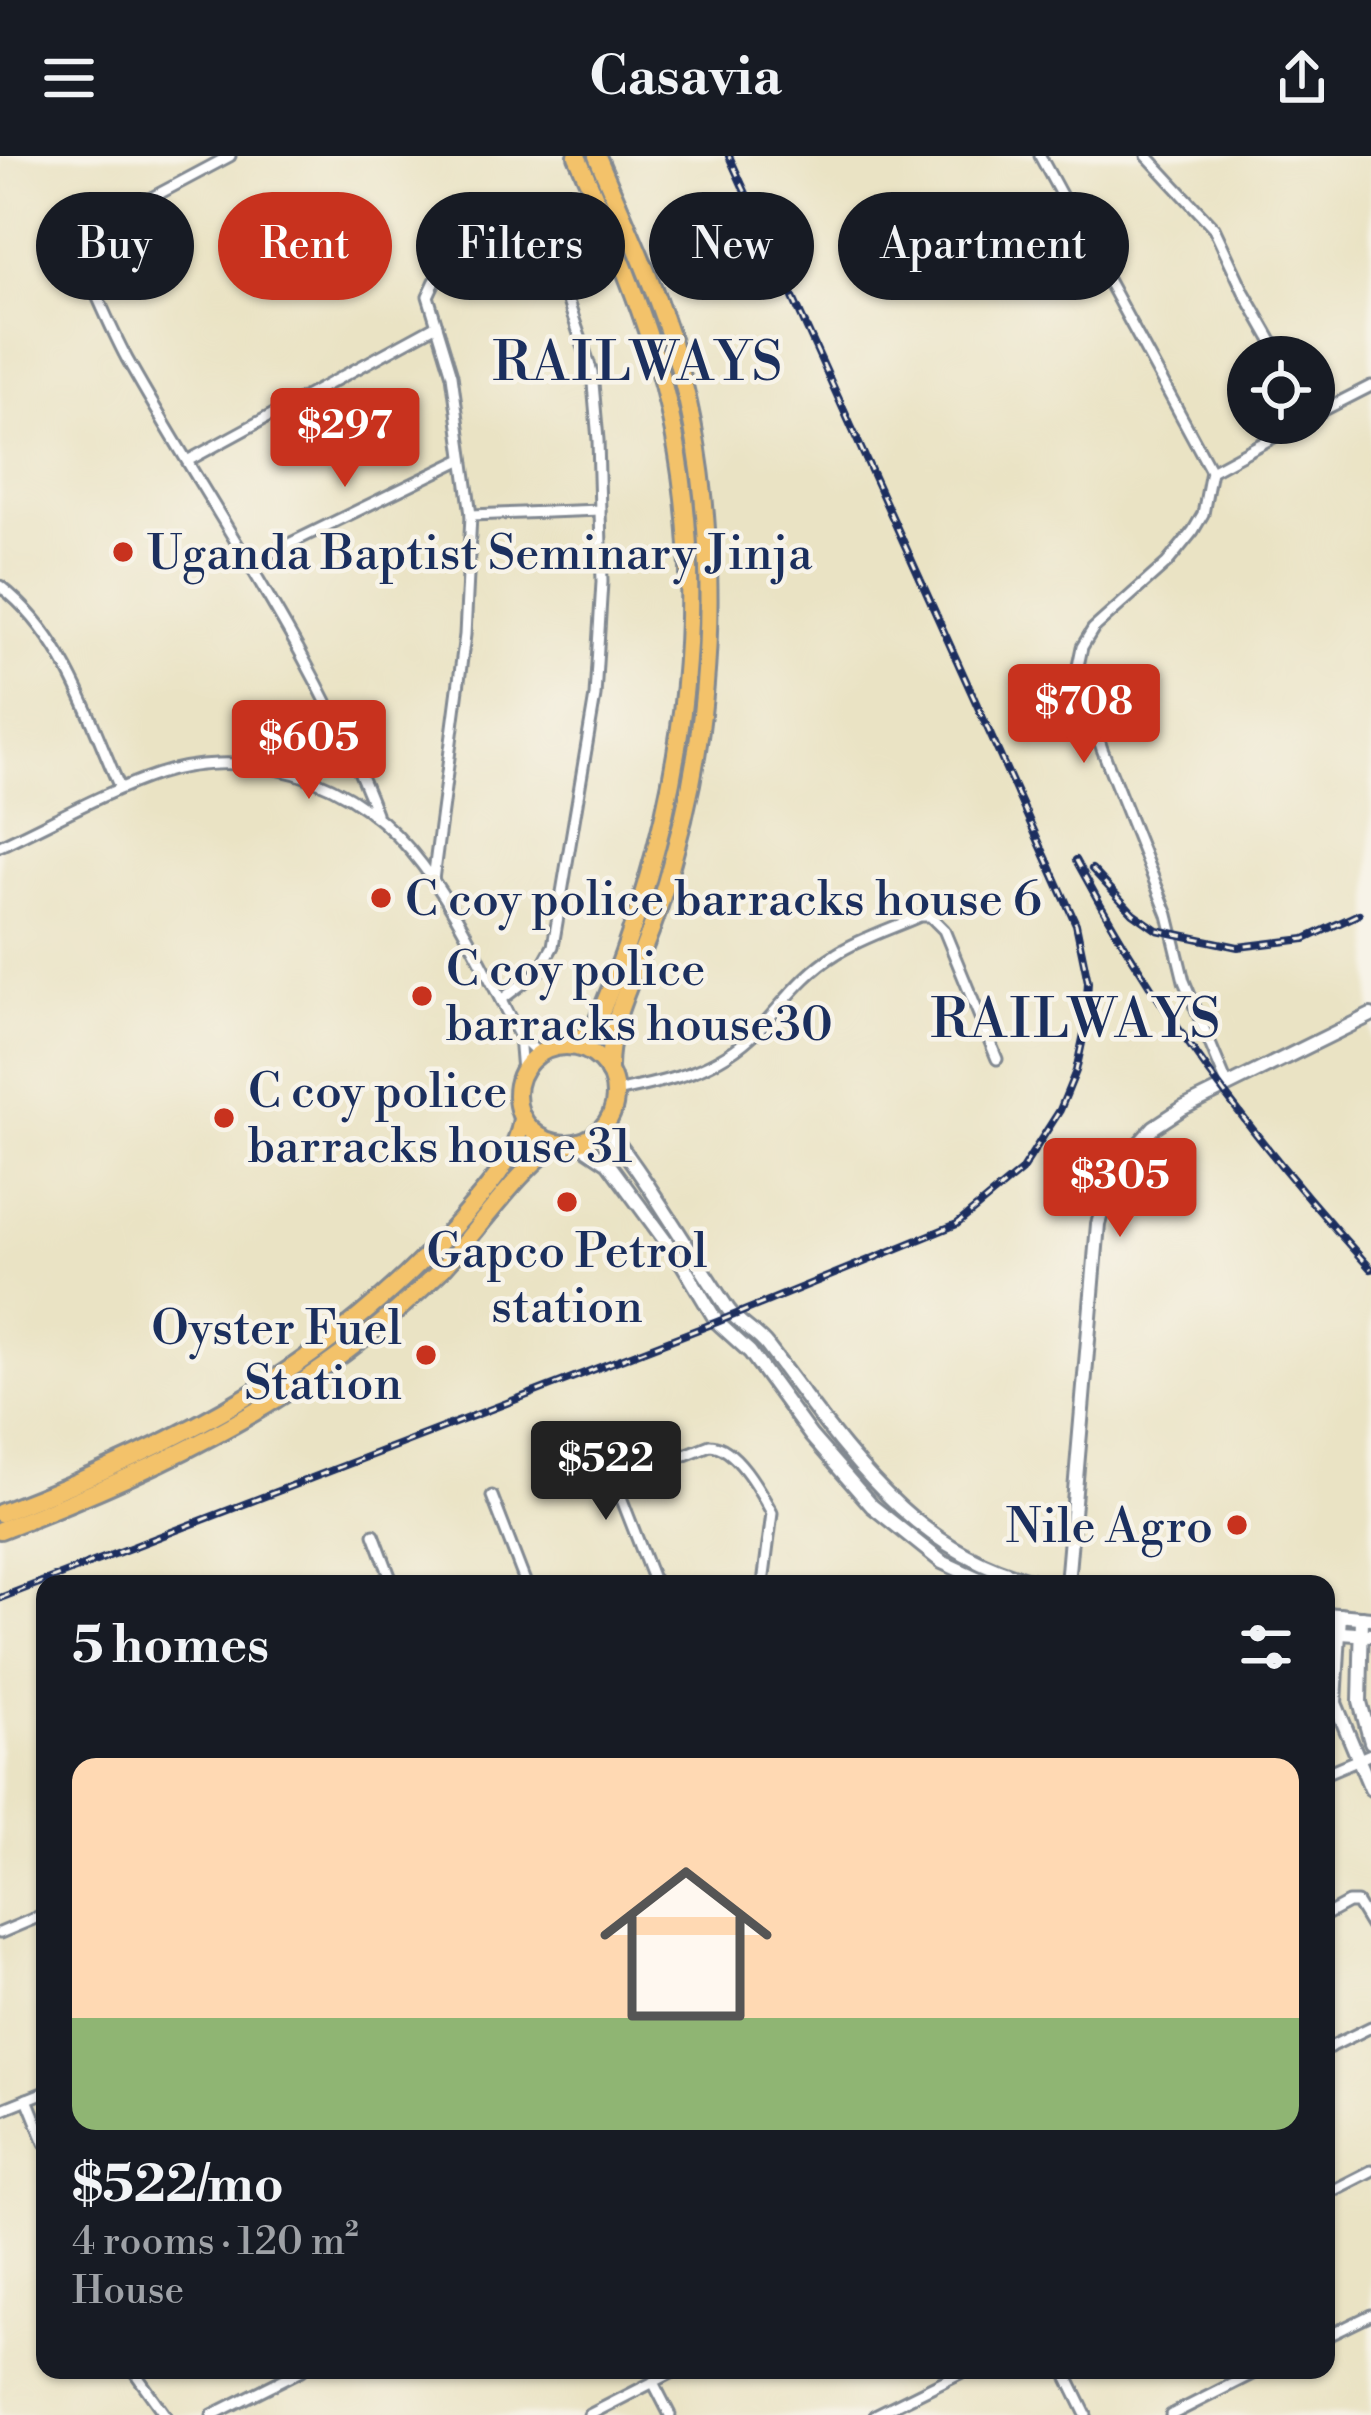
<!DOCTYPE html>
<html lang="en">
<head>
<meta charset="utf-8">
<style>
	body { margin:0; font-family:"Libre Bodoni",serif; background:#242831; color:#f1f3f6; height:100vh; display:flex; flex-direction:column; font-size:45px; white-space:nowrap }
	* { box-sizing:border-box; margin:0 }
	p { font-size:39px; color:#9ea1a6 }
	.icon { flex:none; width:66px; height:66px; fill:none; stroke:currentColor; stroke-width:2; stroke-linecap:round; stroke-linejoin:round }
	.map { position:relative; flex:1; overflow:hidden }
	.drawer { position:absolute; left:36px; top:1419px; width:1299px; height:804px; display:flex; flex-direction:column; background:#171b24; border-radius:24px; box-shadow:0 3px 9px #0004 }
	.drawer>* { flex:none }
	.hud { position:absolute; left:36px; top:36px; width:1299px; height:108px; display:flex; gap:24px }
	.buttons { position:absolute; left:1227px; top:180px; display:grid; gap:24px }
	.buttons a { display:grid; place-items:center; width:108px; height:108px; border-radius:50%; background:#171b24; box-shadow:0 3px 9px #0004; font-size:60px }
	.price { position:absolute; translate:-50% -102px; padding:0 27px; border-radius:12px; background:#c8321e; color:#fff; font-size:39px; line-height:78px; filter:drop-shadow(0 3px 6px #0008) }
	.price::after { content:''; position:absolute; left:50%; top:72px; width:36px; height:27px; margin-left:-18px; background:inherit; clip-path:polygon(0 0,100% 0,50% 100%) }
	.price.active { background:#222; color:#fff }
	ul { padding:0; list-style:none }
	li { display:grid; align-content:center; gap:24px; height:636px; padding:0 36px }
	li+li { border-top:3px solid #363941 }
	li span { display:grid; place-items:center; height:372px; border-radius:24px; color:#555 }
	li>.icon { margin-inline-start:auto }
	span .icon { width:216px; height:216px; fill:#fffc; stroke-width:1 }
	li b { font-size:51px }
	h2 { display:flex; justify-content:space-between; align-items:center; height:144px; padding:0 36px; font-size:51px }
	.chip { padding:0 42px; border-radius:54px; background:#171b24; box-shadow:0 3px 9px #0004; font-size:42px; line-height:108px }
	.chip.active { background:#c8321e; color:#fff }
	header { display:flex; justify-content:space-between; align-items:center; height:156px; padding:0 36px; background:#171b24; font-size:54px; font-weight:700 }
	.map>svg:first-child { display:block }
	.lines { fill:none; stroke-linecap:round; stroke-linejoin:round }
	.minor-casing { stroke:#828991; stroke-width:15 }
	.tertiary-casing { stroke:#828991; stroke-width:18 }
	.trunk-casing { stroke:#828991; stroke-width:22 }
	.minor { stroke:#fff; stroke-width:9 }
	.tertiary { stroke:#fff; stroke-width:12 }
	.trunk { stroke:#f3c26a; stroke-width:16 }
	.rail-casing { stroke:#1b2f5e; stroke-width:8 }
	.rail { stroke:#f7f3e8; stroke-width:3; stroke-dasharray:9; stroke-linecap:butt }
	.poi-dot { fill:#c8321e; stroke:#f7f3e8; stroke-width:4.5 }
	.labels { text-anchor:middle; stroke-width:9; stroke-linejoin:round; paint-order:stroke }
	.poi-label { font-size:48px; fill:#1b2f5e; stroke:#f7f3e8; text-anchor:start }
	.quarter-label { font-size:54px; letter-spacing:3px; fill:#1b2f5e; stroke:#f7f3e8 }
</style>
</head>
<body>
<header><svg class="icon" aria-label="menu" viewBox="0 0 24 24"><path d="M4 6h16M4 12h16M4 18h16"/></svg>Casavia<svg class="icon" aria-label="share" viewBox="0 0 24 24"><path d="M12 15V3M7 8l5-5 5 5M5 13v7h14v-7"/></svg></header>
<div class="map">
<svg width="1371" height="2259" viewBox="0 0 1371 2259">
	<rect width="100%" height="100%" fill="#f7f3e8"/>
	<filter id="ink" filterUnits="userSpaceOnUse"><feTurbulence type="fractalNoise" baseFrequency=".00833" numOctaves="2"/><feDisplacementMap in="SourceGraphic" scale="24" xChannelSelector="R" yChannelSelector="G"/><feConvolveMatrix kernelMatrix="1 2 1 2 8 2 1 2 1" color-interpolation-filters="sRGB"/></filter>
	<filter id="wash" filterUnits="userSpaceOnUse"><feTurbulence type="fractalNoise" baseFrequency=".004" numOctaves="4" result="noise"/><feDisplacementMap in="SourceGraphic" scale="48" xChannelSelector="R" yChannelSelector="G"/><feGaussianBlur stdDeviation="2.7" result="paint"/><feColorMatrix in="noise" values="0 0 0 0 0 0 0 0 0 0 0 0 0 0 0 0 0 1.4 0 .05"/><feComposite in="paint" operator="in"/></filter>
	<g filter="url(#wash)">
		<rect width="100%" height="100%" fill="#eae3c4"/>
	</g>
	<g filter="url(#ink)">
		<g class="lines">
			<defs>
				<g id="minor">
					<path d="M230,0l-126,67 -19,28 -1,16c14,30 27,62 43,92 84,150 187,292 249,454"/>
					<path d="M1040,0l171,315 -8,43 -10,17 -26,32 -74,66 -11,18 -4,19 2,16 22,67 66,166 16,66 43,103"/>
					<path d="M1147,0l67,72 30,64 37,65"/>
					<path d="M548,87l51,-32"/>
					<path d="M1314,259l57,-29"/>
					<path d="M189,304l248,-135"/>
					<path d="M1211,315l89,-48"/>
					<path d="M471,359l129,-5"/>
					<path d="M248,408l215,-105"/>
					<path d="M0,430c65,50 88,130 120,202"/>
					<path d="M0,690c52,-24 104,-54 158,-72 38,-12 80,-13 118,-5 138,28 183,155 243,266"/>
					<path d="M433,724l32,-245 6,-120 -19,-140 -24,-79 7,-15 97,-49 7,2 9,9 44,129 6,68 4,142 -7,114 -42,250 -14,25 -38,29"/>
					<path d="M522,916l-3,-37 20,19"/>
					<path d="M615,936c54,-11 102,-21 142,-61 26,-27 46,-57 79,-77 25,-16 57,-26 84,-38h10l14,14 53,129"/>
					<path d="M601,1290l54,138"/>
					<path d="M615,1327l95,-38c26,1 50,46 62,68l-9,71"/>
					<path d="M492,1340l34,88"/>
					<path d="M374,1378l19,50"/>
					<path d="M264,1427v1"/>
					<path d="M1326,1617l45,-19"/>
					<path d="M1326,1759l22,-12h9l14,23"/>
					<path d="M0,1777l45,-19"/>
					<path d="M1326,1893l45,-22"/>
					<path d="M27,1943l18,44"/>
					<path d="M0,1954l45,-18"/>
					<path d="M1326,2038l45,-23"/>
					<path d="M1326,2181l45,-22"/>
					<path d="M133,2214l32,45"/>
					<path d="M1064,2214l22,45"/>
					<path d="M653,2226l17,33"/>
					<path d="M212,2259l90,-45"/>
					<path d="M589,2259l88,-45"/>
					<path d="M875,2259l91,-45"/>
					<path d="M1171,2259l89,-45"/>
				</g>
				<g id="tertiary">
					<path d="M605,970c45,57 82,122 123,183 10,15 29,23 40,38 76,100 145,212 280,237"/>
					<path d="M578,987l30,20 75,102 34,57 33,30 61,84 61,70 70,56 48,22"/>
					<path d="M1067,1428l31,-360 12,-39 10,-20 34,-38 29,-19 188,-93"/>
					<path d="M1326,1458l45,4"/>
					<path d="M1340,1459l-5,88 36,86"/>
					<path d="M1362,1461l-2,85 11,40"/>
					<path d="M1326,1476l45,3"/>
				</g>
				<g id="trunk">
					<path d="M597,0c25,59 52,117 72,177 49,150 51,335 14,487 -11,41 -21,83 -37,122 -17,45 -38,82 -37,130"/>
					<circle cx="566" cy="939" r="49"/>
					<path d="M560,890l24,-10 13,-14c90,-214 126,-453 54,-679 -20,-63 -47,-126 -74,-187"/>
					<path d="M0,1357c181,-69 330,-147 461,-294 26,-30 55,-60 61,-100"/>
					<path d="M0,1374c166,-63 313,-134 441,-260 27,-27 90,-118 119,-125"/>
				</g>
			</defs>
			<use href="#minor" class="minor-casing"/>
			<use href="#tertiary" class="tertiary-casing"/>
			<use href="#trunk" class="trunk-casing"/>
			<use href="#minor" class="minor"/>
			<use href="#tertiary" class="tertiary"/>
			<use href="#trunk" class="trunk"/>
			<defs>
				<g id="rail">
					<path d="M1076,704c82,154 178,280 295,409"/>
					<path d="M1092,713l41,44 24,17 81,17 67,-8 54,-25"/>
					<path d="M0,1442l717,-276 240,-98 64,-53 39,-61 16,-39 9,-42 3,-47 -12,-58 -347,-768"/>
				</g>
			</defs>
			<use href="#rail" class="rail-casing"/>
			<use href="#rail" class="rail"/>
		</g>
	</g>
	<g class="poi-dot">
		<circle cx="123" cy="396" r="12"/>
		<circle cx="381" cy="742" r="12"/>
		<circle cx="422" cy="840" r="12"/>
		<circle cx="224" cy="962" r="12"/>
		<circle cx="567" cy="1046" r="12"/>
		<circle cx="426" cy="1199" r="12"/>
		<circle cx="1237" cy="1369" r="12"/>
	</g>
	<g class="labels">
		<g class="poi-label">
			<text x="147" y="413">Uganda Baptist Seminary Jinja</text>
			<text x="405" y="759">C coy police barracks house 6</text>
			<text x="446" y="829">C coy police<tspan x="446" dy="55">barracks house30</tspan></text>
			<text x="248" y="951">C coy police<tspan x="248" dy="55">barracks house 31</tspan></text>
			<text x="567" y="1111" text-anchor="middle">Gapco Petrol<tspan x="567" dy="55">station</tspan></text>
			<text x="402" y="1188" text-anchor="end">Oyster Fuel<tspan x="402" dy="55">Station</tspan></text>
			<text x="1213" y="1386" text-anchor="end">Nile Agro</text>
		</g>
		<g class="quarter-label">
			<text x="639" y="224">RAILWAYS</text>
			<text x="1077" y="881">RAILWAYS</text>
		</g>
	</g>
</svg>
<div class="buttons">
<a><svg class="icon" aria-label="locate" viewBox="0 0 24 24"><circle cx="12" cy="12" r="6"/><path d="M12 2v4M12 18v4M2 12h4M18 12h4"/></svg></a>
</div>
<b class="price" style="left:345px;top:334px">$297</b>
<b class="price" style="left:1084px;top:610px">$708</b>
<b class="price" style="left:309px;top:646px">$605</b>
<b class="price" style="left:1120px;top:1084px">$305</b>
<b class="price active" style="left:606px;top:1367px">$522</b>
<div class="hud">
<a class="chip">Buy</a>
<a class="chip active">Rent</a>
<a class="chip">Filters</a>
<a class="chip">New</a>
<a class="chip">Apartment</a>
</div>
<section class="drawer">
<h2>5 homes<svg class="icon" aria-label="filters" viewBox="0 0 24 24"><path d="M4 7h16M4 17h16"/><circle cx="9" cy="7" r="2"/><circle cx="15" cy="17" r="2"/></svg></h2>
<ul>
<li><span style="background:linear-gradient(#ffd9b3 70%,#8fb573 0)"><svg class="icon" aria-label="home" viewBox="0 0 24 24"><path d="M3 11l9-7 9 7M6 9v11h12V9"/></svg></span><div><b>$522/mo</b><p>4 rooms · 120 m²</p><p>House</p></div></li>
</ul>
</section>
</div>
</body>
</html>
